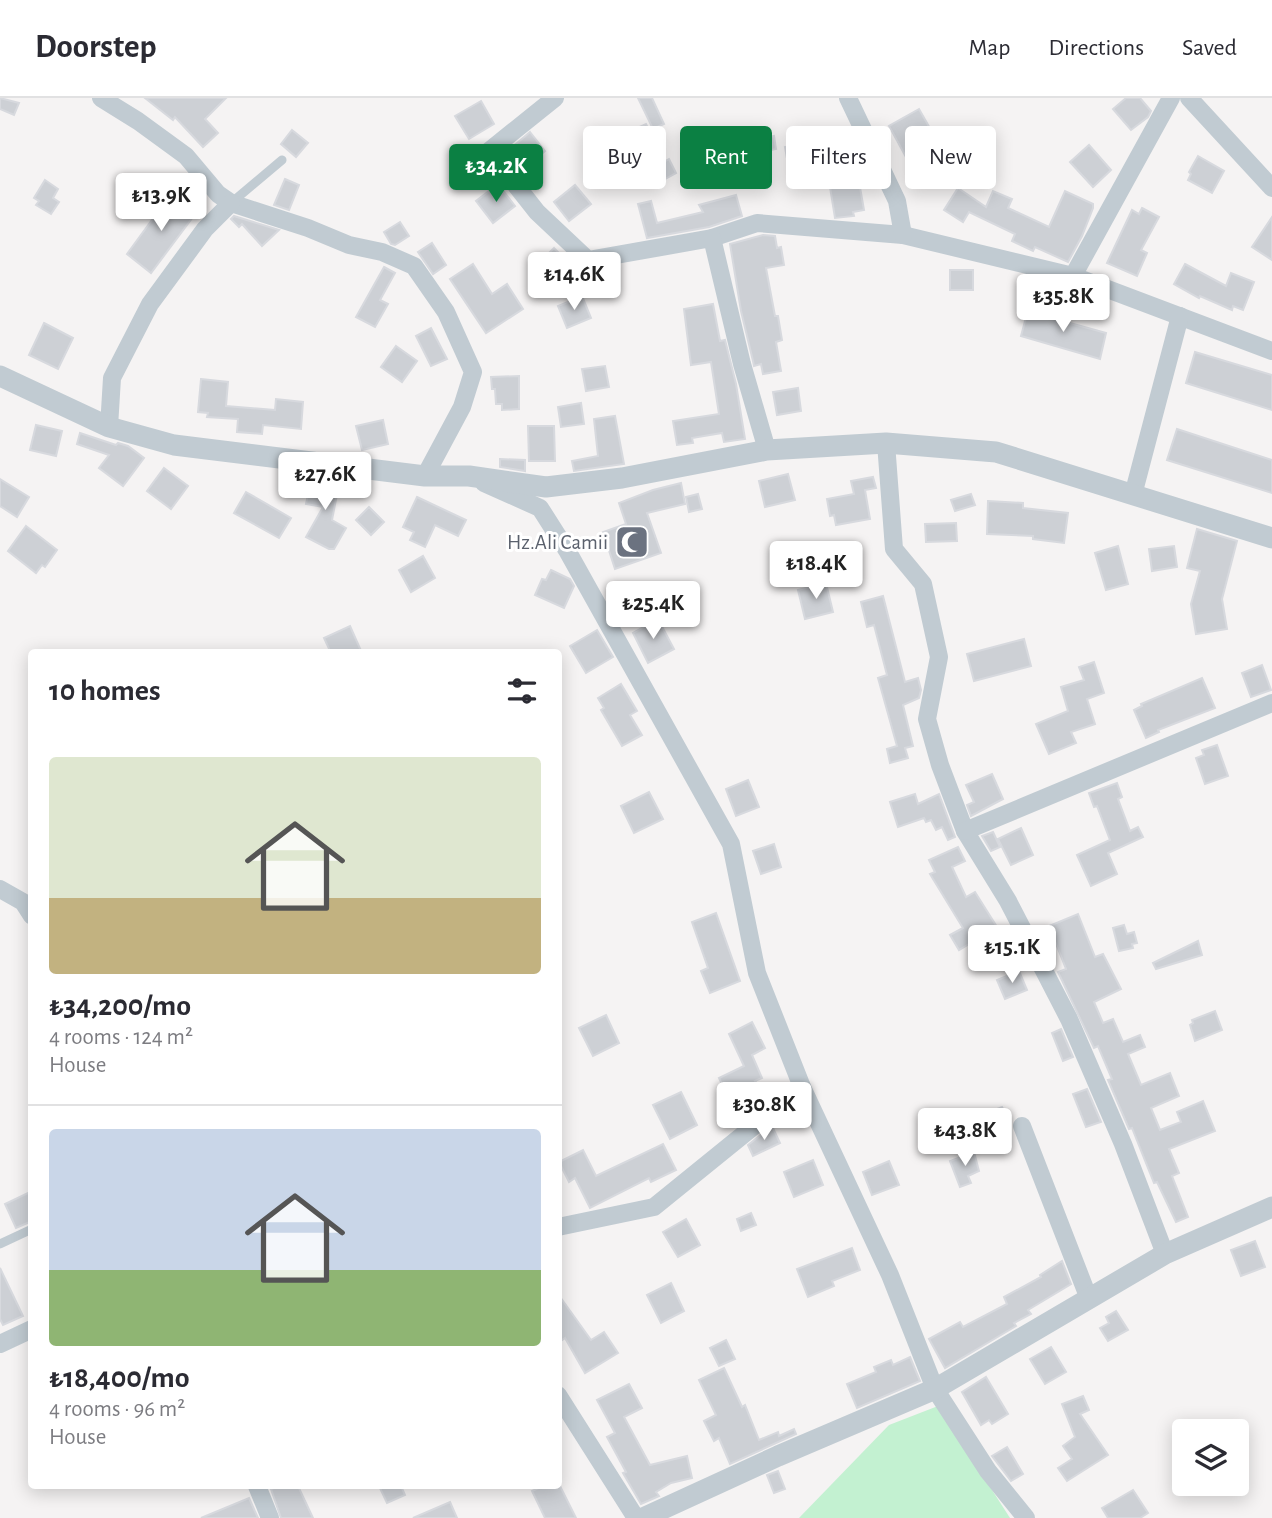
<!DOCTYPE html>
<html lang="en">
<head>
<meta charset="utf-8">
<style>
	body { margin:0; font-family:"Alegreya Sans",sans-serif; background:#f7f7f7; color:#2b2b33; height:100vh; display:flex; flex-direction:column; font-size:26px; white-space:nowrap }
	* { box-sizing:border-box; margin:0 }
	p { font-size:23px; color:#7c7c81 }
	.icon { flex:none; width:38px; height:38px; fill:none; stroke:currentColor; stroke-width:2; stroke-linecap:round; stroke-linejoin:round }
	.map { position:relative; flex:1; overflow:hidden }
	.sheet { position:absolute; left:28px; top:551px; width:534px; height:840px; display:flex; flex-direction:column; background:#fff; border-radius:7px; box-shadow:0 4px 18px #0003 }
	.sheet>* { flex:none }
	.hud { position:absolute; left:583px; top:28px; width:583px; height:63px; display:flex; gap:14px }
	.tools { position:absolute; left:1172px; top:1321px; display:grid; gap:14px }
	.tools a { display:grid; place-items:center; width:77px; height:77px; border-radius:7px; background:#fff; box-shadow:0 4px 18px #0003; font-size:35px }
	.price { position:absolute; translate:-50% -60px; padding:0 16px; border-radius:7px; background:#fff; color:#222; font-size:23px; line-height:46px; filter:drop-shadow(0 2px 4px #0008) }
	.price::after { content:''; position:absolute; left:50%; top:42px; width:21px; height:16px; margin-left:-10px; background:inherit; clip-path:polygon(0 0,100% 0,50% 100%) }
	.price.selected { background:#0b8043; color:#fff }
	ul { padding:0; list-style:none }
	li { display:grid; align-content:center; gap:14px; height:371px; padding:0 21px }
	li+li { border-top:2px solid #e1e1e2 }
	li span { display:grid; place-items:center; height:217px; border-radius:7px; color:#555 }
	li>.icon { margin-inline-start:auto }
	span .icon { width:126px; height:126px; fill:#fffc; stroke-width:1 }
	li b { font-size:30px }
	h2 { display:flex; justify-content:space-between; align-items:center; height:84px; padding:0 21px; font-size:30px }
	.chip { padding:0 24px; border-radius:7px; background:#fff; box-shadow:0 4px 18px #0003; font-size:24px; line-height:63px }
	.chip.selected { background:#0b8043; color:#fff }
	header { display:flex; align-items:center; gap:42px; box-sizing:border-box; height:98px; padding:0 35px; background:#fff; border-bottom:2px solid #e1e1e2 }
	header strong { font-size:33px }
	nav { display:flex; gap:38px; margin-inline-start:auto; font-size:24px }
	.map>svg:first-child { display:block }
	.green { fill:#c3f1d1 }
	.building { fill:#cdd0d5; stroke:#d7d9de; stroke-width:2 }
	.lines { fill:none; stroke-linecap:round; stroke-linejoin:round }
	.service { stroke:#c1cbd2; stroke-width:9 }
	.minor { stroke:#c1cbd2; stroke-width:18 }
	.tertiary { stroke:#c1cbd2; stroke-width:21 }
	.labels { text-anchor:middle; stroke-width:6; stroke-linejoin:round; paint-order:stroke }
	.worship-label { font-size:21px; fill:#5b616d; stroke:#fff; text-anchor:end }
</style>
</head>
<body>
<header>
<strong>Doorstep</strong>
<nav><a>Map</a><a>Directions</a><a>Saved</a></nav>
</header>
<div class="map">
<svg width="1272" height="1420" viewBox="0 0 1272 1420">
	<rect width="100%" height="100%" fill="#f5f3f3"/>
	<path class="green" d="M938,1308l72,112h-211l90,-93z"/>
	<g class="building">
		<path d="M0,0l19,5 -5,12 -14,-6z"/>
		<path d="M145,0h81l-21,21 13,14 -15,14 -28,-30 -2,3z"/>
		<path d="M638,0h14l12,26 -11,5z"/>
		<path d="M1126,0h14l11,13 -3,6 -17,13 -18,-21z"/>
		<path d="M481,3l13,23 -25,15 -14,-23z"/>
		<path d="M919,11l17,30 -30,18 -17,-31z"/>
		<path d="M646,26l8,17 -20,9 -8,-17z"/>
		<path d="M292,32l16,13 -12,14 -15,-13z"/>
		<path d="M530,34l15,19 -21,17 -15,-18z"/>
		<path d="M774,38l2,13 -20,4 -2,-13z"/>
		<path d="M808,45l3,17 -23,4 -3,-17z"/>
		<path d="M1089,47l22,25 -18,17 -23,-25z"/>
		<path d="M1198,58l26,15 -12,22 -24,-13 3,-6 -2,-2z"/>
		<path d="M669,61l7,14 -18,10 -8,-14z"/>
		<path d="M858,78l6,34 -11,2 1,4 -19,2 -6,-37z"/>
		<path d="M285,81l14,6 -10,25 -15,-5z"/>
		<path d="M45,82l13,9 -5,9 6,4 -8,12 -15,-9 3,-4 -5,-3z"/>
		<path d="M498,86l17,22 -22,17 -17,-22z"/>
		<path d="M575,87l16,19 -22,17 -15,-19z"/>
		<path d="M958,90l28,19 7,-16 19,8 -4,9 41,19 16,-36 28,13v4l-11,28 -14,26 -33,-15 -2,4 -21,-10 3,-7 -46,-22 -6,10 -19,-12z"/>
		<path d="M171,96l25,19 -45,60 -24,-19z"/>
		<path d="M736,97l6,21 -33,11 -62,11 -9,-34 13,-3 6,22 46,-11 -4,-7z"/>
		<path d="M1142,110l17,9 -18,33 6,3 -10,23 -30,-13 25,-53 7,4z"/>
		<path d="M234,118l45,14 -17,16 -20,-22 -3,3 -8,-8z"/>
		<path d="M1272,119v43l-20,-13z"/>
		<path d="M400,124l9,14 -14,9 -4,-1 -7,-12z"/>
		<path d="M763,137l12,1 2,12 4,-1 3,18 -18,3 9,48h3l4,24 -6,2 5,29 -18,3 -2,-10 -7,2 -1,-5 -12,-50 -11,-67z"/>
		<path d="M432,145l14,22 -13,9 -15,-22z"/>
		<path d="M554,150l23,24 -22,22 -23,-24z"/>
		<path d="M473,166l19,30 15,-10 16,25 -37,24 -36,-54z"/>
		<path d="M1185,166l41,22 5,-13 23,9 -11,28 -10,-4 -1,4 -32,-14 -1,2 -25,-14z"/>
		<path d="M384,169l11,6 -15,27 8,4 -13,23 -19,-10z"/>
		<rect x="950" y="172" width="23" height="20"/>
		<path d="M582,198l9,22 -24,10 -9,-22z"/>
		<path d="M713,206l7,37 5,-1 11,44 9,55 -21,3 -2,-9 -30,5 1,5 -16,2 -4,-24 46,-7 -8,-52 -20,3 -7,-56z"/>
		<path d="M1029,208l24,7 -1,5 54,15 -6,26 -79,-23z"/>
		<path d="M44,225l29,15 -15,31 -29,-14z"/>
		<path d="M431,230l16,31 -16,7 -15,-30z"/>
		<path d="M396,248l21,15 -15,21 -21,-15z"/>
		<path d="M1195,254l77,23v35l-86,-27z"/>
		<path d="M605,268l4,21 -23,4 -4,-22z"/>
		<path d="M519,278v33l-17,1v-6h-6l-1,-15h-3l-1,-12z"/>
		<path d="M201,281l27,3 -2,24 49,4 1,-11 27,3 -2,27 -38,-4 -1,9 -25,-2 1,-13 -31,-2 1,-4 -10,-1z"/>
		<path d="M798,290l3,23 -24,4 -4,-23z"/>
		<path d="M581,305l3,21 -23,3 -3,-20z"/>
		<path d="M615,318l9,48 -50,7 -2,-10 26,-5 -4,-37z"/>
		<path d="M383,322l5,24 -26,6 -6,-24z"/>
		<path d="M36,327l26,6 -6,25 -26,-6z"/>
		<path d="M528,328h26l1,35h-26z"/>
		<path d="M1177,331l95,31v33l-105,-33z"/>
		<path d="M80,335l36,12 2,-2 10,3 16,12 -21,28 -24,-18 10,-13 -32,-11z"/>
		<path d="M500,361l25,1v11l-25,-4z"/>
		<path d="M164,370l24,18 -17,23 -24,-18z"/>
		<path d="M788,376l7,26 -30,7 -6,-26z"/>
		<path d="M312,377l28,4 -8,41 14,8 -12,21h-5l-23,-12 17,-30 -17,-3z"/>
		<path d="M873,379l3,11 -11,2 5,29 -34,6 -2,-10 -4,1 -3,-17 27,-5 -3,-13z"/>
		<path d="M0,381l29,18 -12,20 -17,-11z"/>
		<path d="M681,385l4,21 -38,9 14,40 -46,16 -12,-37 23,-8 -7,-21 34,-13z"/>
		<path d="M246,394l45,26 -12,20 -45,-25z"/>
		<path d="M698,396l4,15 -13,3 -3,-15z"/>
		<path d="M971,396l4,11 -20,6 -4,-11z"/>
		<path d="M417,399l49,23 -8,16 -23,-11 -10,22 -15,-7 4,-8 -11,-5z"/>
		<path d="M988,403l35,2v5l45,5 -4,30 -31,-4v-3l-46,-2z"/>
		<path d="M369,409l15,15 -13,13 -15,-15z"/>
		<path d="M956,425l1,18 -31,1 -1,-18z"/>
		<path d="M26,428l31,24 -12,17 -3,-2 -6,8 -28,-22z"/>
		<path d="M1197,431l40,12 -15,58 5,30 -31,5 -5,-30 9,-33 -13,-3z"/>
		<path d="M1118,448l10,38 -22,6 -11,-37z"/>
		<path d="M1174,448l3,21 -25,4 -3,-22z"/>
		<path d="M423,458l12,22 -24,14 -12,-22z"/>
		<path d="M551,472l19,9 4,7 -10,22 -29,-13 7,-16 4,1z"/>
		<path d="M826,485l7,29 -28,7 -7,-29z"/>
		<path d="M883,498l22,86 13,-4 3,12 -2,8 -16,7 10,41 -8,2 3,10 -18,5 -3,-14 10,-3 -19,-68 9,-3 -13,-50 -7,2 -6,-25z"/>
		<path d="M658,521l16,30 -26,14 -15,-30z"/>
		<path d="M350,528l12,27h-31l-7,-15z"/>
		<path d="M597,532l16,27 -27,16 -16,-27z"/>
		<path d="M1024,541l7,27 -57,15 -7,-27z"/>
		<path d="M1094,564l10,31 -17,6 8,25 -24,8 5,11 -27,11 -13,-30 32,-13 -7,-24 23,-7 -5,-13z"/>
		<path d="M1262,567l9,25 -20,7 -9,-24z"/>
		<path d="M1202,580l13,30 -57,22 1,2 -13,6 -12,-28 8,-4 -1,-2z"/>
		<path d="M621,586l16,27 -7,4 12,20 -20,11 -21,-36 3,-2 -6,-10z"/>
		<path d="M1217,647l11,31 -23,8 -9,-26 8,-3 -2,-5z"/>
		<path d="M992,676l11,25 -32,17 -4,-11 7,-3 -8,-17z"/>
		<path d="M748,682l11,27 -23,9 -10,-27z"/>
		<path d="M1117,685l5,14 -4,2 12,32 8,-4 5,10 -35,16 9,21 -26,12 -14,-31 33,-15 -13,-34 -3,1 -5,-14z"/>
		<path d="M649,694l14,27 -29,14 -13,-27z"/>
		<path d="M915,696l3,10 21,-10 16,43 -7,3 -6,-13 -6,3 -5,-10 -5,2 -2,-4 -26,9 -8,-25z"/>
		<path d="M1021,730l12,27 -22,10 -13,-26z"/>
		<path d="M993,734l7,15 -9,4 -9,-15z"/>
		<path d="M774,746l7,23 -20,7 -8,-23z"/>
		<path d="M958,749l7,14 -13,6 14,30 9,-5 22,35 -38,23 -9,-15 13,-7 -33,-54 5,-2 -6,-12z"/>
		<path d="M716,815l24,68 -30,12 -9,-22 7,-3 -16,-46z"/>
		<path d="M1078,816l17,43 8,-3 18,35 -27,13 9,21 10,-4 10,23 17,-7 5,12 -17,7 13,31 29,-12 9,23 -28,12 9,22 21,-8 -4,-10 26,-11 12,30 -46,18 10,24 -7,3 16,41 -12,5 -19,-40 -3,1 -22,-55 -3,1 -21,-49 4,-1 -14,-33 -4,2 -36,-76 8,-3 -17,-43z"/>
		<path d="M1124,827l3,9 7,-2 3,11 -5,1 1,4 -14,3 -6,-23z"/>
		<path d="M1198,843l4,14 -46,14 -3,-6z"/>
		<path d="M1019,873l8,19 -22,9 -8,-19z"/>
		<path d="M1215,913l7,19 -27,11 -5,-16 3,-2 -1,-3z"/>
		<path d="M606,917l13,28 -26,13 -14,-28z"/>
		<path d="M752,924l13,26 -13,7 10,23 -7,3 3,4 -29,14 -10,-21 25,-12 -15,-32z"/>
		<path d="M1061,931l12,28 -10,4 -11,-28z"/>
		<path d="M1087,991l14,33 -15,5 -13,-33z"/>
		<path d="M681,994l16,33 -27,14 -17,-34z"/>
		<path d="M1002,1009l7,17 -22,9 -8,-17z"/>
		<path d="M772,1028l8,17 -27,13 -5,-11z"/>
		<path d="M663,1046l13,26 -25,12 -2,-4 -59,30 -15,-30 -6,4 -10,-20 24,-12 13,26z"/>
		<path d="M974,1054l5,19 -11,5 3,7 -11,4 -10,-26z"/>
		<path d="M813,1062l10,25 -29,12 -10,-25z"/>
		<path d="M889,1063l10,24 -27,10 -9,-23z"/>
		<path d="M32,1093v30l-16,7 -11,-24z"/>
		<path d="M751,1115l5,12 -15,6 -4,-12z"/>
		<path d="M686,1121l14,26 -22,12 -15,-25z"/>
		<path d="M1255,1143l10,26 -24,9 -10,-26z"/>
		<path d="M852,1150l8,22 -28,11 2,5 -26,11 -11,-28z"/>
		<path d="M1062,1163l9,23 -43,26 3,4 -17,9 2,3 -71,42 -16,-29 31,-17 3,5 44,-23 -3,-7 37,-20 -1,-2z"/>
		<path d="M0,1170l23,48 -20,9 -3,-6z"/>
		<path d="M671,1185l13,28 -23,12 -14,-28z"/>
		<path d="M558,1196l33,46 13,-8 14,21 -33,20 -20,-35 -7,5z"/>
		<path d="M1116,1213l12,19 -20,11 -8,-13 9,-5 -3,-6z"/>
		<path d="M726,1242l9,19 -16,7 -9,-18z"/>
		<path d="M1051,1249l15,25 -21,12 -15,-25z"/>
		<path d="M910,1259l10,24 -63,27 -10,-24 29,-12 -2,-5 17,-7 2,5z"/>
		<path d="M724,1270l18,39 3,-2 14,35 19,-8 1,4 15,-7 2,5 -66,30 -11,-26 -5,3 -10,-20 12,-6 -17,-35z"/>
		<path d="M986,1279l22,37 -16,10 -3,-4 -8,5 -19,-33z"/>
		<path d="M629,1286l13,24 -18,9 26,48 37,-9 5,22 -21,5 -15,9 3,4 -18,8 -18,-31 3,-1 -19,-35 8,-4 -18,-33z"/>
		<path d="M1083,1298l6,14 -9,4 28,41 -41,26 -9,-13 14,-9 -9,-13 12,-9 -13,-33z"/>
		<path d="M1007,1349l16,27 -12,7 -19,-25z"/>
		<path d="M778,1373l7,18 -11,4 -7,-18z"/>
		<path d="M279,1388h19l15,32h-32l-10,-29z"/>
		<path d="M379,1388h22l4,9 -18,8z"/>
		<path d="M543,1388h17l16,32h-31l-13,-27z"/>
		<path d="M1133,1392l15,23 -8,5h-32l-6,-10z"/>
		<path d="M249,1400l9,20h-57z"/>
		<path d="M450,1404l7,16h-44z"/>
	</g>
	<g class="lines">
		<g class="service">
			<path d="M231,105l51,-43"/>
			<path d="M0,1146l32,-15"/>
		</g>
		<g class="minor">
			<path d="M101,0l37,23 48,35 32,38 13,9 77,25 41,17 33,7 32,14 32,46 27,60 -11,35 -37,69"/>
			<path d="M555,0l-66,53 48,61 51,48 124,-22 45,-15 146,12 170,41 199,75"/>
			<path d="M848,0l49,103 6,34"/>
			<path d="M1189,0l83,90"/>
			<path d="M712,140l30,126 25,86"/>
			<path d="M1073,178l98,-178"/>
			<path d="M109,329l3,-49 38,-74 55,-75 26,-26"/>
			<path d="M886,345l8,106 29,35 16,73 -12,62 13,46 25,66 43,70 61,118 54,125 42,110"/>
			<path d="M484,385l56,25 28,44 163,292 26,129 45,114 88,188 45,114 53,82 38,47"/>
			<path d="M1133,397l47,-179"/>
			<path d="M965,733l307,-128"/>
			<path d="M0,791l23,13 9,14"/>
			<path d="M1022,1028l67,173"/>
			<path d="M558,1129l96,-20 148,-120"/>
			<path d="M0,1246l32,-15"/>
			<path d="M558,1297l78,123"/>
			<path d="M257,1388l13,32"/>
		</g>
		<g class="tertiary">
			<path d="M0,278l109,51 65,18 251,31h44l77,11 76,-9 145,-28 119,-7 110,9 276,86"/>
			<path d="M643,1420l135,-62 157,-67 230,-135 107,-47"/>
		</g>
	</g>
	<defs>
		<symbol id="mosque-square" viewBox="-11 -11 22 22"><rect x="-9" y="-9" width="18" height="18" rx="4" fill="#6b7280" stroke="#fff"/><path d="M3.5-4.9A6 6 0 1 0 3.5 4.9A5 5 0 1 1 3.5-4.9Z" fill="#fff"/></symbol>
	</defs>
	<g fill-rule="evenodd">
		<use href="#mosque-square" x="613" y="425" width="38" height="38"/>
	</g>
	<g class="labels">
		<g class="worship-label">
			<text x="608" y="451">Hz.Ali Camii</text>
		</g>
	</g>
</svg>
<div class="tools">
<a><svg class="icon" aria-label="layers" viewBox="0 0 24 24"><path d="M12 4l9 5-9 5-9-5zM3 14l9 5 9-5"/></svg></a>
</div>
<b class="price selected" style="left:496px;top:106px">₺34.2K</b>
<b class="price" style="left:161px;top:135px">₺13.9K</b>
<b class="price" style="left:574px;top:214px">₺14.6K</b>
<b class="price" style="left:1063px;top:236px">₺35.8K</b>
<b class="price" style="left:325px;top:414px">₺27.6K</b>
<b class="price" style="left:816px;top:503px">₺18.4K</b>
<b class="price" style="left:653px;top:543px">₺25.4K</b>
<b class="price" style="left:1012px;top:887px">₺15.1K</b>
<b class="price" style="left:764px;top:1044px">₺30.8K</b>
<b class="price" style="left:965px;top:1070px">₺43.8K</b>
<div class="hud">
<a class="chip">Buy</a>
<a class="chip selected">Rent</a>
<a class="chip">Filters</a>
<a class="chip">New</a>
</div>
<section class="sheet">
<h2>10 homes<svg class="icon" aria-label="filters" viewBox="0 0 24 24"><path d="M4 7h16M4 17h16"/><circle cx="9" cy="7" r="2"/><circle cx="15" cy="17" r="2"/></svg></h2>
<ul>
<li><span style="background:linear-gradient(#dfe7d0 65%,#c2b280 0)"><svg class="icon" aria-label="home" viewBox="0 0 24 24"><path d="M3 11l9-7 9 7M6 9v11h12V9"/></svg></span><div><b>₺34,200/mo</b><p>4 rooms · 124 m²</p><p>House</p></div></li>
<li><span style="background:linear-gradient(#c9d6e8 65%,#8fb573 0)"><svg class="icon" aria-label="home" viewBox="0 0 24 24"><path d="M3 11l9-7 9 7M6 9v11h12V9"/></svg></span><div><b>₺18,400/mo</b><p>4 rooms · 96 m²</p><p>House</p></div></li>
</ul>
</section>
</div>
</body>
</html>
